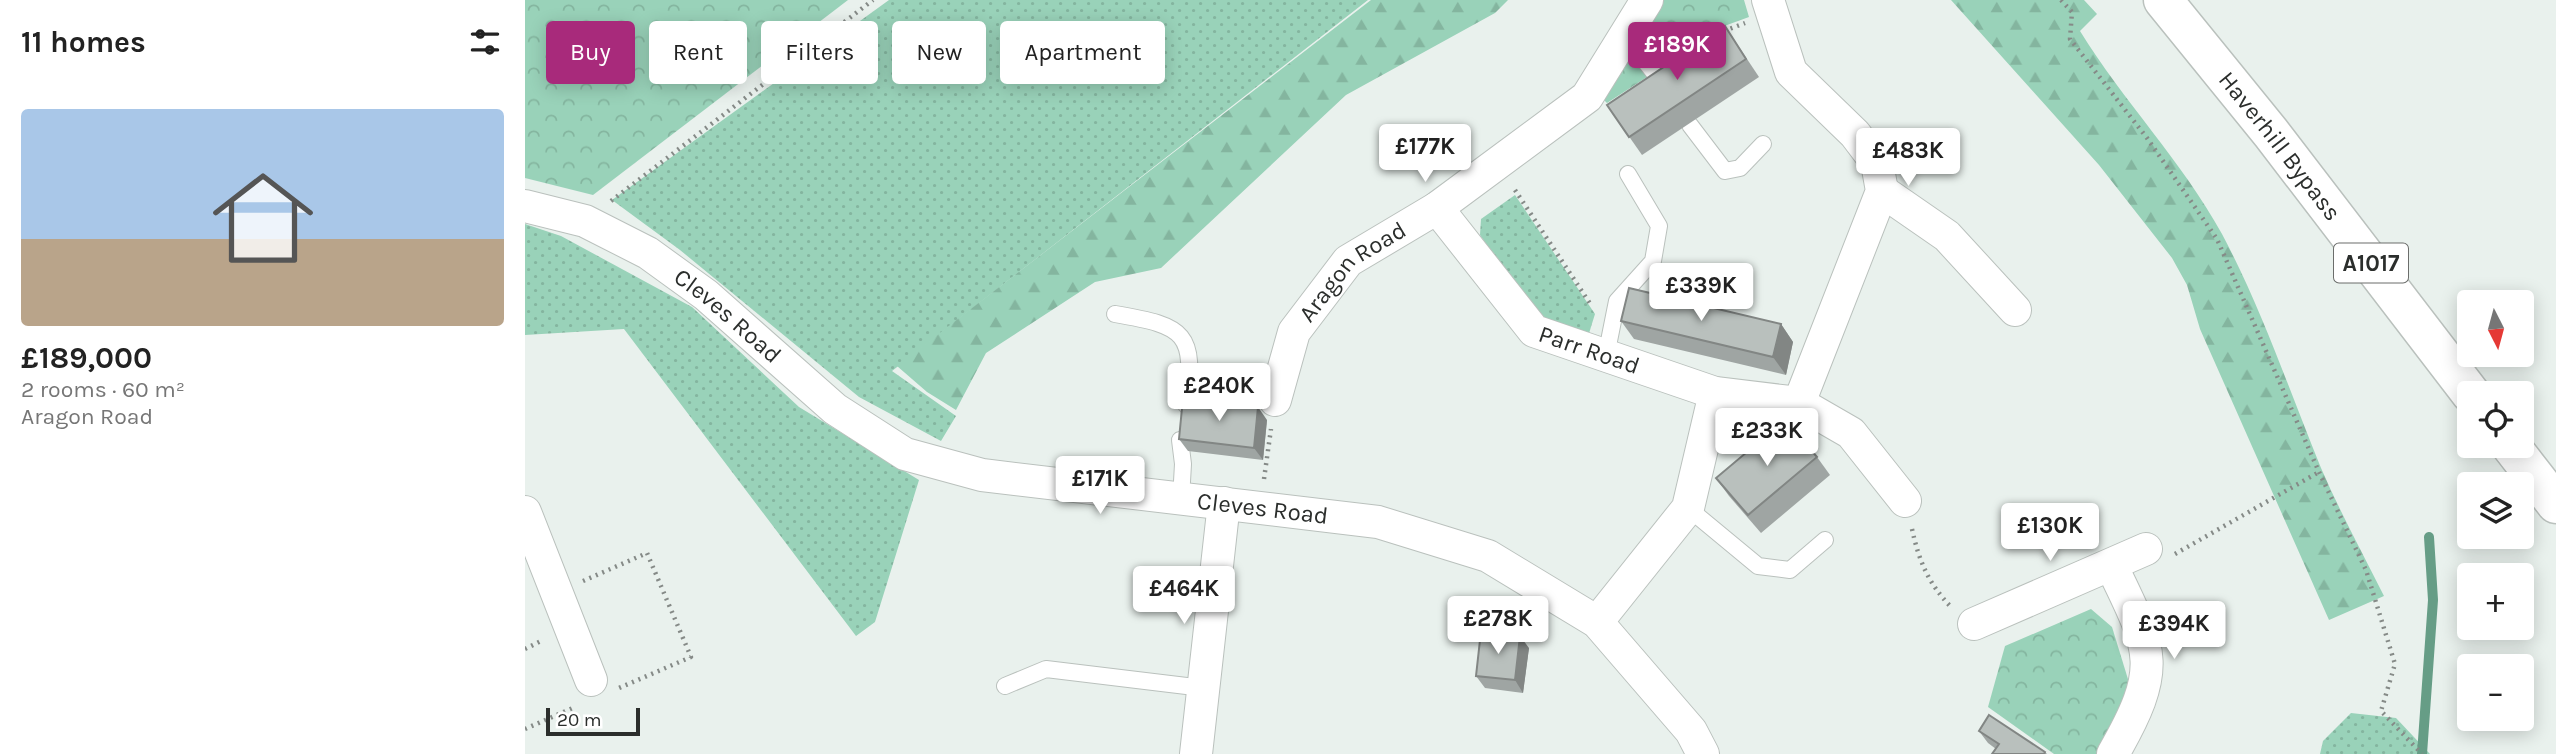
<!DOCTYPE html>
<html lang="en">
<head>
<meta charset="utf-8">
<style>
	body { margin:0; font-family:Karla,sans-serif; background:#f6f6f6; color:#222; height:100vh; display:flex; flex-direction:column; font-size:26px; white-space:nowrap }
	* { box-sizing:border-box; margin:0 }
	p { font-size:23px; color:#767676 }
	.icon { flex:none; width:38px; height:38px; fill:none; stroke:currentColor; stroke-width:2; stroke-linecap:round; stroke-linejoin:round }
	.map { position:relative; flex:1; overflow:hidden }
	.details { display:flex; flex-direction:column; background:#fff; width:525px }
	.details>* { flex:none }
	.guide { position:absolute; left:21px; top:21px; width:665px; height:63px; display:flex; gap:14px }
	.needle { width:46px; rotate:174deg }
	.fabs { position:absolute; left:1932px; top:290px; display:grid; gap:14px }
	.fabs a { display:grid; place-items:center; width:77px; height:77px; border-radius:7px; background:#fff; box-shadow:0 4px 18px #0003; font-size:35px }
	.scale { position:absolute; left:21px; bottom:18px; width:94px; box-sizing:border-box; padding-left:7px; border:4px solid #2b2e2c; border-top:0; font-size:19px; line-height:24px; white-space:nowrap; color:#2b2e2c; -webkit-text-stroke:5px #fff; paint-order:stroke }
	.price { position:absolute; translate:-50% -60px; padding:0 16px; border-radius:7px; background:#fff; color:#222; font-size:23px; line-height:46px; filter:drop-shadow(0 2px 4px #0008) }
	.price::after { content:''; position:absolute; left:50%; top:42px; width:21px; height:16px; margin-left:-10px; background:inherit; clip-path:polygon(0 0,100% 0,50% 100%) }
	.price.selected { background:#a82a7b; color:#fff }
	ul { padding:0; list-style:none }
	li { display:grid; align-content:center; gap:14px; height:371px; padding:0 21px }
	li+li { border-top:2px solid #e0e0e0 }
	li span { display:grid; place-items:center; height:217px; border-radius:7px; color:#555 }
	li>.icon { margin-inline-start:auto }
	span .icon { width:126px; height:126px; fill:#fffc; stroke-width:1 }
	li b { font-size:30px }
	h2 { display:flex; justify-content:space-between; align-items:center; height:84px; padding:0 21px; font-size:30px }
	.pill { padding:0 24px; border-radius:7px; background:#fff; box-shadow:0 4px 18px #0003; font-size:24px; line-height:63px }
	.pill.selected { background:#a82a7b; color:#fff }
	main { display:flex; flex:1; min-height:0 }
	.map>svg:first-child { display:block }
	.grass { fill:url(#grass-dots) }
	.forest { fill:url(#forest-firs) }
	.park { fill:url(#park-crowns) }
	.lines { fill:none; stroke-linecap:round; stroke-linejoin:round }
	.stream { stroke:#669d86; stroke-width:10 }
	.service-casing { stroke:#bac1bd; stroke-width:18 }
	.minor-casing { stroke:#bac1bd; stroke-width:34 }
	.primary-casing { stroke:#bac1bd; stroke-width:41 }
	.path { stroke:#858a87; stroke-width:4.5; stroke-dasharray:2 5; stroke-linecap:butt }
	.service { stroke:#fff; stroke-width:16 }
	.minor { stroke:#fff; stroke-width:32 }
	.primary { stroke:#fff; stroke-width:38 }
	.wall { fill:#9fa5a3 }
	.shaded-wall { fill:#828684 }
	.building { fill:#b9c0bd; stroke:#828684; stroke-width:2 }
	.labels { text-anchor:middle; stroke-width:7; stroke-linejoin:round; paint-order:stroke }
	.shield { fill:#fff; stroke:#6b6d6b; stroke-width:2 }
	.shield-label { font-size:23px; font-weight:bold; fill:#2b2e2c }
	.street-label { font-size:24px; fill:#2b2e2c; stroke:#fff }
</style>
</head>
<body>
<main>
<section class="details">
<h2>11 homes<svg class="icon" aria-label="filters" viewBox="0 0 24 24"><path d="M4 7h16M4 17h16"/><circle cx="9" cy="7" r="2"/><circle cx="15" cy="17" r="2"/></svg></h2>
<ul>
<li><span style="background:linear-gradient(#a9c7e8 60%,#b9a48a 0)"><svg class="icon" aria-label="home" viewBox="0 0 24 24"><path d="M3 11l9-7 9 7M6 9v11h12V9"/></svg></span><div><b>£189,000</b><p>2 rooms · 60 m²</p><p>Aragon Road</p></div></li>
</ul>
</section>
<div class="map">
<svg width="2031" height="754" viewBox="0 0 2031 754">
	<defs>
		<pattern id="grass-dots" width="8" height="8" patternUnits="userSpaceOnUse" patternTransform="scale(1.75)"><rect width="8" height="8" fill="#99d2b9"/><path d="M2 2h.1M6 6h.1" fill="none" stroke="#84b59f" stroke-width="1.8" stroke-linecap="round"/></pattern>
		<pattern id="forest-firs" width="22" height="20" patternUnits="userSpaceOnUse" patternTransform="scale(1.75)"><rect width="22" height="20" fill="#99d2b9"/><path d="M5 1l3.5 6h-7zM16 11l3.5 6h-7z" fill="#84b59f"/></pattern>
		<pattern id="park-crowns" width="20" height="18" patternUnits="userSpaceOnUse" patternTransform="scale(1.75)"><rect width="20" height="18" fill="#99d2b9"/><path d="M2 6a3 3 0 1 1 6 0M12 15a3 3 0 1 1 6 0" fill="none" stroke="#84b59f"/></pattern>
	</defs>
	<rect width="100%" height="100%" fill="#e9f1ed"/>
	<g class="grass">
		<path d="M364,0h479l-476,371 64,45 -15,25 -82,-44 -179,-147 -68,-50z"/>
		<path d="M990,195l80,119 -9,29 -46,-19 -60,-89 1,-16z"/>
		<path d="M0,224l36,12 131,71 107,100 120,73 -44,142 -19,14 -232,-307 -99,6z"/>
		<path d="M1826,713l45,5 34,36h-110l3,-13z"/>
	</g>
	<g class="forest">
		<path d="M846,0h137l-13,13 -149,82 -185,173 -66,14 -109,71 -30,57 -29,-18 -30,-26z"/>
		<path d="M1426,0h133l13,14 -17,17c43,70 102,130 142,203 40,75 67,156 99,234 19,44 42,86 63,128l-55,24 -129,-291 -13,-44 -15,-27 -73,-93z"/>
	</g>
	<g class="park">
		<path d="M0,0h323l-255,195 -68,-17z"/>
		<path d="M1139,0h80l5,17 -22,8 -120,78 -3,-3z"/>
		<path d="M1566,609l21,18 19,62 -33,65h-44l-66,-47 17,-61z"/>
	</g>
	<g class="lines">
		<path class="stream" d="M1897,754l11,-154 -4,-63"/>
		<defs>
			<g id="service">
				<path d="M1100,36l42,53"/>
				<path d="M1165,125l35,46 15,-3 23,-24"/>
				<path d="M590,314c71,12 81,19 71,91"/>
				<path d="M1081,356l11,-55 36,-40 6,-35 -31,-52"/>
				<path d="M655,440l3,24 -2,35"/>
				<path d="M1163,508l70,58 32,4 35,-30"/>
				<path d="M480,686l41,-17 157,19"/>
			</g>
			<g id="minor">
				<path d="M1243,0l23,72 64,62 22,29 5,28 -83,212"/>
				<path d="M1357,191l65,45 68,74"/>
				<path id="s1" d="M0,206l60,15 63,32 58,42 129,114 70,45 77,21 396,47 110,34 109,66 94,109 12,23"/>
				<path id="s2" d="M912,208l97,123 181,62 84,10 52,30 54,68"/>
				<path id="s3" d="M750,400l19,-68 54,-71 89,-53 150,-111 60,-97"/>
				<path d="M0,512l66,168"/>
				<path d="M1586,565c42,86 52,102 2,189"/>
				<path d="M1072,622l91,-114 27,-115"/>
				<path d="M1449,624l172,-75"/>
				<path d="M671,754l28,-251"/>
			</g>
			<g id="primary">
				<path id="s4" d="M1638,0l108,133 200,261"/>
				<path d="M1986,446l45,58"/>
			</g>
		</defs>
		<use href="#service" class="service-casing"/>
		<use href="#minor" class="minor-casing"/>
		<use href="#primary" class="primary-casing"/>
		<g class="path">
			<path d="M1536,0l11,12 -2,27 77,99 70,101 102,233 47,98 29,94 -14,47 41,43"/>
			<path d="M1199,31l21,-8"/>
			<path d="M990,190l76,115"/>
			<path d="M86,201l262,-201"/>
			<path d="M739,479l7,-50"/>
			<path d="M1387,529c7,32 16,54 39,78"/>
			<path d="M1650,554l144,-82"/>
			<path d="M58,581l64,-28 44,104 -72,31"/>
			<path d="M0,649l18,-9"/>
			<path d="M0,729l50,-22"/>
		</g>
		<use href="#service" class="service"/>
		<use href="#minor" class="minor"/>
		<use href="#primary" class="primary"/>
	</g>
	<g class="wall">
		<path d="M1200,26l34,51 -117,78 -35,-50z"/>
		<path d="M1096,321l160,3 12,18 -7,33 -152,-36z"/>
		<path d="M742,420l-4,40 -75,-9 -9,-12z"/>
		<path d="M1292,457l13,18 -69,58 -32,-37 -13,-18z"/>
		<path d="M1004,648l-6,45 -38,-5 -9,-12z"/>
		<path d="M1454,731l66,21 2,2h-55l4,-5 -8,-6z"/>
	</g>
	<g class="shaded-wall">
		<path d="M1256,324l12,18 -7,33 -13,-18z"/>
		<path d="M733,407l9,13 -4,40 -9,-12z"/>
		<path d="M995,636l9,12 -6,45 -8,-13z"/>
	</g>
	<g class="building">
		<path d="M1200,26l21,33 -117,78 -22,-32z"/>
		<path d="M1104,288l152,36 -8,33 -152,-36z"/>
		<path d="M658,398l75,9 -4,41 -75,-9z"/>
		<path d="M1260,420l32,37 -69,58 -32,-37z"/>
		<path d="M956,631l39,5 -5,44 -39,-4z"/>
		<path d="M1464,715l56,37 -1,2h-52l7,-10 -20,-13z"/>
	</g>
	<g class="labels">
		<rect class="shield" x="1809" y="243.5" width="74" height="39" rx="5"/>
		<g class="shield-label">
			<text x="1846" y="271">A1017</text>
		</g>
		<g class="street-label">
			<text dy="8" stroke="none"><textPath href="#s4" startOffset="187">Haverhill Bypass</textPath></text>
			<text dy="8" stroke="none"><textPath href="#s3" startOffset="156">Aragon Road</textPath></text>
			<text dy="8" stroke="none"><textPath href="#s1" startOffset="234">Cleves Road</textPath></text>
			<text dy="8" stroke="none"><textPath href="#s2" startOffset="215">Parr Road</textPath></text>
			<text dy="8" stroke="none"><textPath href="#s1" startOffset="822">Cleves Road</textPath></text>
		</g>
	</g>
</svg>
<div class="fabs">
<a><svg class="needle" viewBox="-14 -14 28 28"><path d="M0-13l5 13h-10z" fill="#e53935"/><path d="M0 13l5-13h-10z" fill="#767676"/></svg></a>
<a><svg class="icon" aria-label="locate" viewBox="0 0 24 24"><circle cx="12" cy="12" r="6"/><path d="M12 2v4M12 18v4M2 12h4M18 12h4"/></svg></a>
<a><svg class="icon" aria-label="layers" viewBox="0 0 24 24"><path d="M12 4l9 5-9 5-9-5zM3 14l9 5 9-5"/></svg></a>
<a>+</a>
<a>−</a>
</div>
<div class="scale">20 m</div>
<b class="price selected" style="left:1152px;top:82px">£189K</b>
<b class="price" style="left:900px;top:184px">£177K</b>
<b class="price" style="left:1383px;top:188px">£483K</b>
<b class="price" style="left:1176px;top:323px">£339K</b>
<b class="price" style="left:694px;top:423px">£240K</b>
<b class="price" style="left:1242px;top:468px">£233K</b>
<b class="price" style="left:575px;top:516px">£171K</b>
<b class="price" style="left:1525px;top:563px">£130K</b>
<b class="price" style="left:659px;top:626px">£464K</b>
<b class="price" style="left:973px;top:656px">£278K</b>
<b class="price" style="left:1649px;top:661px">£394K</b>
<div class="guide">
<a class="pill selected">Buy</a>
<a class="pill">Rent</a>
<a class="pill">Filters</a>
<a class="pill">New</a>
<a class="pill">Apartment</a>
</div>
</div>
</main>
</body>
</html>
